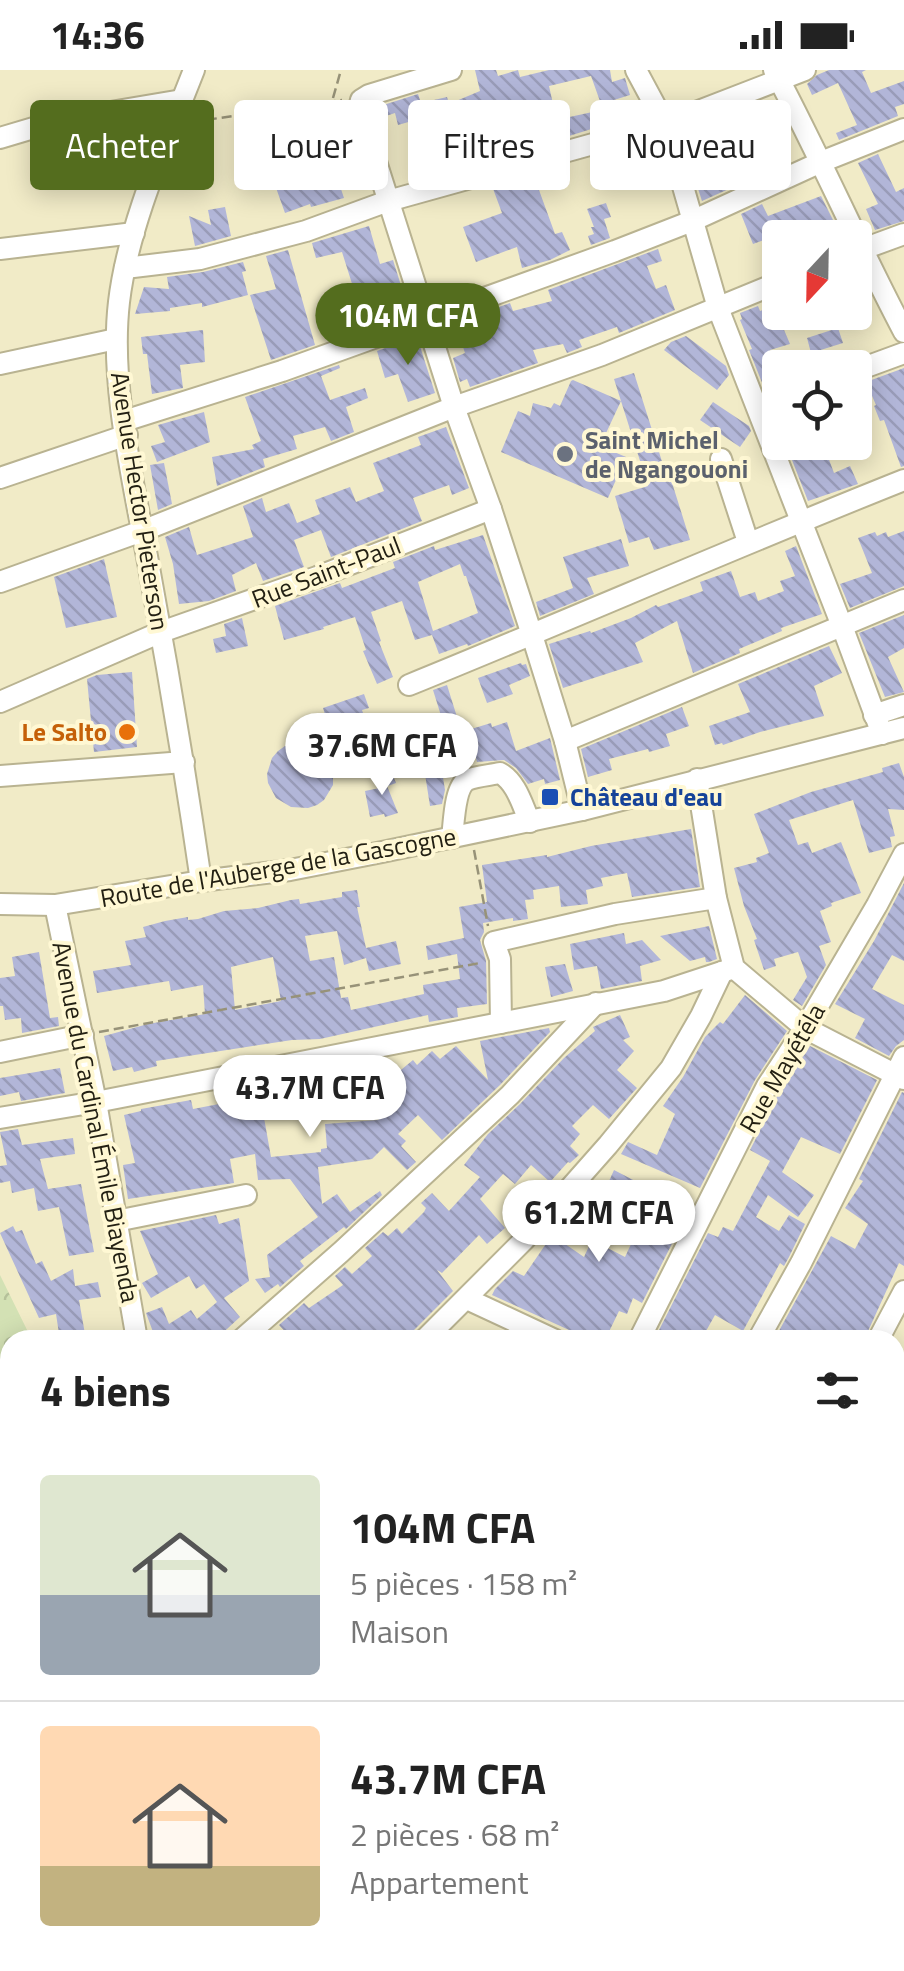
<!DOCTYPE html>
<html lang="fr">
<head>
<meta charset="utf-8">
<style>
	body { margin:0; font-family:"Titillium Web",sans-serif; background:#f6f6f6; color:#222; height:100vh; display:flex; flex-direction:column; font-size:38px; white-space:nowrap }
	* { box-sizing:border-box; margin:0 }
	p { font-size:32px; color:#767676 }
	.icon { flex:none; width:55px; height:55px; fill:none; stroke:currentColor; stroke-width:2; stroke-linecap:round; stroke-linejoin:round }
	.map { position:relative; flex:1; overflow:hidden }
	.details { position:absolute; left:0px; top:1260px; width:905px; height:642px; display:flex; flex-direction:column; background:#fff; border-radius:30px 30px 0 0; box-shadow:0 5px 25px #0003 }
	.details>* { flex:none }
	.hud { position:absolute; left:30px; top:30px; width:845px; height:90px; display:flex; gap:20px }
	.needle { width:65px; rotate:202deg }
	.fabs { position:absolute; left:762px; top:150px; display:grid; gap:20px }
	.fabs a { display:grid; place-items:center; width:110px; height:110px; border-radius:10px; background:#fff; box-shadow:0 5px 25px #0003; font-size:50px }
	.price { position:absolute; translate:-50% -85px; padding:0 22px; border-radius:35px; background:#fff; color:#222; font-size:32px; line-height:65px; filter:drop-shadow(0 2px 5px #0008) }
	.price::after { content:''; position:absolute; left:50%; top:60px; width:30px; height:22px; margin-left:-15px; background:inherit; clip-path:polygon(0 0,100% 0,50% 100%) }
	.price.active { background:#546d1e; color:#fff }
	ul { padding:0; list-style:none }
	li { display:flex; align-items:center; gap:30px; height:250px; padding:0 40px }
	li+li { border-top:2px solid #e0e0e0 }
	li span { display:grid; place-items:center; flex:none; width:280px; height:200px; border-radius:10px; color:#555 }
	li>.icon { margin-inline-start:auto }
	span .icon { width:120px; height:120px; fill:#fffc; stroke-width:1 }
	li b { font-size:42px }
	h2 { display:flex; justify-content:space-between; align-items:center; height:120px; padding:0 40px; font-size:42px }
	.pill { padding:0 35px; border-radius:10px; background:#fff; box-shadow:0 5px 25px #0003; font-size:35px; line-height:90px }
	.pill.active { background:#546d1e; color:#fff }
	.status { display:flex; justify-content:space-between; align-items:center; height:70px; padding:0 50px; background:#fff; direction:ltr }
	.status svg { height:28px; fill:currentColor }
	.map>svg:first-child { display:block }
	.forest { fill:url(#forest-crowns) }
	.building { fill:url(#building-back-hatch); fill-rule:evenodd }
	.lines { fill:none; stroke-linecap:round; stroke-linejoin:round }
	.minor-casing { stroke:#b9b391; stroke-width:24 }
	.path { stroke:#979278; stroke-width:2.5; stroke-dasharray:10 5; stroke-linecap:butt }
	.minor { stroke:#fff; stroke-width:20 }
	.worship-dot { fill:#6b7280; stroke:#fff8d4; stroke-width:4 }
	.food-dot { fill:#e8710a; stroke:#fff8d4; stroke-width:4 }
	.transit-dot { fill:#1a4fb4; stroke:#fff8d4; stroke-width:4 }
	.labels { text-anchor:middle; stroke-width:8; stroke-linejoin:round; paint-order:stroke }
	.worship-label { font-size:25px; font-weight:bold; fill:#5b616d; stroke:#fff8d4; text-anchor:start }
	.street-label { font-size:25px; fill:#232013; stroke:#fff8d4 }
	.food-label { font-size:25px; font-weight:bold; fill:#c56008; stroke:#fff8d4; text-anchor:end }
	.transit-label { font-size:25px; font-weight:bold; fill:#164399; stroke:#fff8d4; text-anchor:start }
</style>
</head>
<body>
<div class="status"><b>14:36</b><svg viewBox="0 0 49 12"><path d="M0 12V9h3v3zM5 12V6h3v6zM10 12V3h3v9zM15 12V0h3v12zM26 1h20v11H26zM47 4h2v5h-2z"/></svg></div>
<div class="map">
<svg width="904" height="1901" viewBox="0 0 904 1901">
	<defs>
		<pattern id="forest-crowns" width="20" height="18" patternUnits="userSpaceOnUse" patternTransform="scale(2.5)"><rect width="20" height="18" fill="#d3e1b4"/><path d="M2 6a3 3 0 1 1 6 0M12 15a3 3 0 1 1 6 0" fill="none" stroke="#b5c19a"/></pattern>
		<pattern id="building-back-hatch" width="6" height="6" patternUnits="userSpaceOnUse" patternTransform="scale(2.5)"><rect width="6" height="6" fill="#b2b6d8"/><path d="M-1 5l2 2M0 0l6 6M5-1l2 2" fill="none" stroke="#999cb8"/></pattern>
	</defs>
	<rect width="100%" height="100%" fill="#f1ebc7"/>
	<path class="forest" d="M0,1205l32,65h-22v270l-10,5z"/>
	<g class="building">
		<path d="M475,0h21l2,6 20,-6 2,7 29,-7h61l2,12 13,-4 5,17 -29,9 -10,-28 -42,10 6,27 -41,10 9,26 -54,15 -2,-4 -7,2 -1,-2 -38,13 -8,-24 20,-7 -7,-25 -28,8 -3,-12 -18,6 -3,-11 44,-14 3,9 26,-6 2,7 31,-13z"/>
		<path d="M829,0h37l-4,2 9,21 33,-12v23l-9,3 3,9 -59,24 -3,-7 21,-8 -19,-42 -26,12 -5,-11 10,-9z"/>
		<path d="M597,41l4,15 -32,10 -4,-18z"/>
		<path d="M267,62l6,18 47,-15 4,15 4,-1 4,15 28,-8 7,22 -27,8 4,12 -33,9 -1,-3 -25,9 -15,-42 -7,2 -11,-36z"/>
		<path d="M731,64l13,28 19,-9 6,14 -19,8 1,4 -49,22 -9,-28 7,-2 -8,-22z"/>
		<path d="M878,84l18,38 8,-4v33l-29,9 -9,-21 12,-5 -20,-41z"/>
		<path d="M549,100l5,15 -15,5 16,44 7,-2 8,18 -20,10 -28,8 -5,-21 -41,15 -13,-35 39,-14 -10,-27z"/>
		<path d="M821,126l18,36 -16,6h-53l-17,6 -12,-30 21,-10 6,12z"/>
		<path d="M606,133l5,14 -7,2 6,19 -19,7 -3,-9 6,-2 -3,-7h3l-7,-18z"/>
		<path d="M225,137l6,29 -36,10 -6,-30 22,9 -3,-15z"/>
		<path d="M369,156l11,38 13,-4 11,35 -6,2 6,16 -42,15 -8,-21 -11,3 -5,-15 16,-5 -12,-38 -26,6 -4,-15z"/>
		<path d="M658,179l4,12 -15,5 9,23 10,-4 9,25 -56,23 -2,-6 -38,13 3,7 -15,6 -4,-9 -30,6 5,13 -68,24 -3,-8 -7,3 -7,-24 12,-5 -9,-27 26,-8 -2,-4 30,-11 3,8 39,-10 -4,-11z"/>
		<path d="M288,180l27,95 -44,15 -21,-65 26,-6 -10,-33z"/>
		<path d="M243,192l3,9 -4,1 6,23 -46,12v-4l-32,5v3l-35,3 9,-27 25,2 -2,-12 36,-5z"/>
		<path d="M758,236l2,5 14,-5 16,38 -20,6 10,25 -1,50 -30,-75 3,-1 -12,-29 2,-1 -2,-6z"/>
		<path d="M838,258l5,15 -32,10 -4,-15z"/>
		<path d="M203,260l2,32 -25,3 3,23 -31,6 -5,-40h-4l-2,-17z"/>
		<path d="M686,266l40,30 3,9 -12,15 -53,-40 7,-8z"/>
		<path d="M417,267l18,56 -27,9 -10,-28 -13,4 -8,-27z"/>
		<path d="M339,295l1,3 -19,8 9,24 35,-12 3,10 -22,9 8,25 -23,9 -6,-14 -32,9 4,13 -34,10 2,8 -48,19 -5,-29 42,-8 -2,-4 9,-4 -16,-44z"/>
		<path d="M904,298v98l-3,1 -17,-47 -4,1 -6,-15 2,-1 -10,-23z"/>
		<path d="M634,303l31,98 3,-1 22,70 -36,10 -5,-13 -20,6 -14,-47 33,-10 -34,-107z"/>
		<path d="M573,310l48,21 -21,45 26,11 -18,41 -107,-46 17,-41 12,5 3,-13 18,5 3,-5 6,3 11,-25z"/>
		<path d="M713,332l36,24 2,5 -11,16 -40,-27z"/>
		<path d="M204,342l6,30 -53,20 -6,-16 14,-4 -7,-17z"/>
		<path d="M446,357l23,61 -17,7 -3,-10 -36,13 9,23 -91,36 -10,-27 -27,10 10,27 -41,14 -7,-18 -24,12 4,16 -27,10 -30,3 -6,-40 -8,-27 24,-10 8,28 56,-18 -10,-31 19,-8 4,14 23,-9 8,20 23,-9 -5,-14 35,-13 6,15 28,-11 -11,-28 48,-18 -3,-8z"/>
		<path d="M785,372h31l3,9 6,-2 9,24 16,-7 8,18 -50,17z"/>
		<path d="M164,393l8,41 -14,6 -8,-45z"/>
		<path d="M904,461v55l-54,22 -10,-24 32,-11 -14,-35 17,-6 2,4 9,-4 2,5z"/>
		<path d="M483,465l32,91 -47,20 -1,-2 -28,10 -7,-19 -17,5 -13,-39 -31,11 10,29 -2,1 14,35 -16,7 -14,-33 3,-1 -11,-33 -32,10 1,2 -40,11 -9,-34 65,-23 2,5 53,-20 -2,-6 41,-16 1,4zM460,494l4,12h2l12,37 -45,18 -15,-49z"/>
		<path d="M621,469l8,27 -42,12 7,16 -54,22 -4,-14 37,-14 -10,-31z"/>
		<path d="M796,476l26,68 -41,14 1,3 -43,18 1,4 -47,20 -16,-52 -42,22 8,19 -80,26 -14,-44 41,-13 1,2 40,-15 25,-13 2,2 45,-16 -3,-9 31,-11 9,26 15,-5 3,9 26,-10 -4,-10 15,-5 -10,-25z"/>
		<path d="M104,489l13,58 -51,11 -12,-51z"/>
		<path d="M904,545v33l-16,9 16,35 -19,5 -26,-64z"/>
		<path d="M242,548l6,28 -32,7 -3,-14 13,-3 -2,-12z"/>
		<path d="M829,576l13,27 -28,13 10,30 -64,16 -37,13 -1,-2 -7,2 -6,-19 41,-14 -12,-28z"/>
		<path d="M521,593l1,2 4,-1 4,12 -21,9 4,9 -26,9 -9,-25z"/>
		<path d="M132,602l5,75 -43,5 -7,-73 10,-4z"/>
		<path d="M447,615l10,32 -14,5 -10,-32z"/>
		<path d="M364,624l5,14 -7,2 13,39 -42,13v23l-9,15 -7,5 -9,3 -17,-1 -15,-9 -8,-15 -1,-9 5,-16 6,-7 7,-5 17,-4 36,14 -15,-48z"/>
		<path d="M682,637l7,19 -23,8 4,12 -21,6 -1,-3 -39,10 3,11 -24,7 -7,-28z"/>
		<path d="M507,652l9,29 34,-13 10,42 -15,4 -1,-5 -16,5 -12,-16 -12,-8 -27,2 -9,-32 23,-7 1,4z"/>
		<path d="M439,682l6,38 -3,14 -12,2 -5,-32 -9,3 -6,-20z"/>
		<path d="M899,693l5,14v33l-16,-1 7,27 -5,1 2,10 -23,6 -16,-53 -64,20 9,25 10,-3 4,11 29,-11 20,51 -30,10 1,3 -12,5 11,31 -12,4 7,19 -24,41 -9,-6 14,-23 -9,-25 -24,7 2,7 -12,4 -10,-30 3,-1 -13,-33 -10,-38 23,-6 -1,-4 13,-5 -15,-39 57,-22 72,-20 -1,-4z"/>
		<path d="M391,701l5,12 -11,4 2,-1 11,27 -13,4 -1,-3 -14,3 -5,-26 19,-4 -4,-12z"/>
		<path d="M691,759l9,58 -68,10 -5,-24 -26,5 2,8 -17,4 2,14 -27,3 -2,-21 -26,4 1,9 -9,1 3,19 -15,2v-3l-30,5 1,9 -4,8 6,21 1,43 -30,4 1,9 -29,5 -1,-7 -108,24 -28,1 -136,21 1,5 -23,6 -2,-5 -19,4 -9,-35 44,-12 57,-10 -2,-29 -32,6 -2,-10 -72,12 -4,-22 38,-6 -6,-24 21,-4 -3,-10 22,-6 23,-4v3l10,-1 26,-8 34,-3 33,-8 8,-1 1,5 42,-7v-5l15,-2 3,17h-3l9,41 30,-7 5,23 -32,7 -3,-13 -22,7 -7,-34 -32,5 5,25 24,-4 7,41 7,-1 3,13 73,-16 -1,-9 37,-6 -3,-25 -29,6 -2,-14 38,-8 -5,-31 28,-5 -5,-37 65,-10v2l44,-11zM273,887l8,44 -46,9 -4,-43z"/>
		<path d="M904,813v78l-12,-6 -20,34 32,16v35l-8,6 -7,10 -34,-18 10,-19 -30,-15 39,-63z"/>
		<path d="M709,856l8,33 -8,3h-3l-1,-5 -15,4 -30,-25z"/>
		<path d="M624,863l2,11 16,-4 19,20 -21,6 2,15 -41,8 -4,-23 -23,4 -4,-26z"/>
		<path d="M39,882l11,66 8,-1 1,9 -37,7 -1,-15 -16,2 -2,-14h-3v-28l15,-2 -3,-19z"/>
		<path d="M565,894l8,27 -22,6 -6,-30z"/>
		<path d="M745,925l42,36 -32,49 -55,108 -79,-34 7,-12 29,13 18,-41 -12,-8 20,-29 22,-40 15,-15 3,2z"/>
		<path d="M620,945l10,22 -7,3 11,11 -17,19 20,18 -28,31 -16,-14 -21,21 8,8 -10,12 9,9 -9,8 -2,-1 -18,20 -19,-17 -16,19 -12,-10 -23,25 25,29 -18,16 -8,-9 -37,38 -5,-3 16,21 -39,39 -3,8 -3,2h-115l-14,-15 25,-22 5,5 34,-23 -8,-9 10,-9 7,7 20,-18 -7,-8 18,-16 5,4 9,-8 5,6 22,-22 2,-4 -5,-5 11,-10 17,18 31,-34 -16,-12 24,-31 32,-30 44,-46 31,-27 -2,-4z"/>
		<path d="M549,958l1,4 -50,53 -58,55 -24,-25 -20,19 8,7 -5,5 15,16 -9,8 -23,-23 -12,12 -54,8 4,37 15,-10 13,18 30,-21 2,4 -36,34 -2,-2 -44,34 4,5 -24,21 -2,-3 -13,9 -10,-14 15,-2 -3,-22 51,-38 -28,-38 -32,1 -3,-26 -25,5 4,24 -106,16 -5,-34 12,-2 -11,-48 17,-4v-2l50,-9 2,9 26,-5 22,-5 -2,-11 19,-4 13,73 50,-5v-3l6,-1 -2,-24 53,-4 26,-25 -14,-16 23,-19 4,5 15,-14 8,8 16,-13 32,34 -8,-39z"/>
		<path d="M810,976l67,34 -37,74 -39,-17 -19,35 32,23 -16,22 -30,-22 -12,22 23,14 10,-16 16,9 -16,33 -5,9 -4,-3 -37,68 -28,-16 -14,25h-47l54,-107 10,4 5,-10 10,4 37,-70 -20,-11 29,-57z"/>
		<path d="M60,998l5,25 -44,8 -2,-9 -19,4v-18z"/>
		<path d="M902,1022l2,1v173l-5,-3 -35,77h-90l57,-104 24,13 13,-25 -23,-16 18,-27 -4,-2z"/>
		<path d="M18,1059l4,16 51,-7 2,16 -35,5 8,30 33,-5 13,68 -25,4 -10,-49 -21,4 -4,-23 -22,5 -2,-12 -10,2v-17l7,-1 -7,-33z"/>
		<path d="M614,1100l69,36 -2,3 7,3 -46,91 -9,-5 -6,16 -8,-3 -14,29h-14l-99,-45 3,-6 18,-18 11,5 28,-41 32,22 8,-17 33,17 14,-30 -42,-19z"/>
		<path d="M216,1145l3,9 20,-6 10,63 -25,17 16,19 -25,23h-59l-10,-27 16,-6 7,17 22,-14 6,9 20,-17 -13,-18 -8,5 -7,-13 -38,22 -9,-15 16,-9 -18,-43z"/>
		<path d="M13,1156l3,6 6,-2 14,34 6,-3 9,20 22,-12 2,17 23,-4 3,15 -22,3 7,40h-26l-4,-26 -17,4 -39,-85z"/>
	</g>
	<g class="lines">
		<defs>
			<g id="minor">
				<path d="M194,0c-28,72 -66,155 -75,232 -10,85 16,186 31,271 19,102 36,205 51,308"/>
				<path d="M451,0l-82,25 -8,5 -2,8 95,299 37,102 41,126 33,106 17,69"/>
				<path d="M636,0l29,54 53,184 124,318 40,108"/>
				<path d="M774,0c46,86 84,175 130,262"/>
				<path d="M0,68l57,-17 125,-21"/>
				<path d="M0,179l134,-16"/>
				<path d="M855,182l49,-18"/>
				<path d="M125,198l75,-9 106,-28 82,-30 277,-77 140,-54"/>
				<path d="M0,294l116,-25"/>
				<path d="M855,301l49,-18"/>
				<path d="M124,351l158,-50 333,-120 77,-30 129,-59 83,-33"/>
				<path d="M721,389l27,83"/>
				<path d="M0,408l127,-43"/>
				<path d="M0,512l142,-51 312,-124 148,-52 178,-73"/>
				<path d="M409,615c165,-67 329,-139 495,-205"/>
				<path d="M0,632l161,-70 156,-55 174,-68"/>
				<path d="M874,645l30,-10"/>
				<path d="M565,671l339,-141"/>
				<path d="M0,706l184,-14"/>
				<path d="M697,709l19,119 18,70 71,60 99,51"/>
				<path d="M452,768c2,-14 2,-50 15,-58 8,-4 24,-5 33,-7 17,10 22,32 30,49"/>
				<path d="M0,834l55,1 146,-24 89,-11 92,-18 200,-42 322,-82"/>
				<path d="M55,835l41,197 41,238"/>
				<path d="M501,953l-1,-64 -6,-17 121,-28 101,-16"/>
				<path d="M0,982l83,-17"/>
				<path d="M0,1048l96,-16 568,-111 70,-23"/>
				<path d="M116,1151l130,-26"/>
				<path d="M467,1229l88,41"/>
				<path d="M241,1270l100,-88 169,-157 86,-92"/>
				<path d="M424,1270l100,-100 84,-95 63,-77 30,-52 21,-44"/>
				<path d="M639,1270l128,-254 38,-58 72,-123 27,-51"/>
				<path d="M758,1270l43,-77 103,-206"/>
				<path d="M878,1270l26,-49"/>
				<path d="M895,1457l9,-16"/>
				<path d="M0,1584l10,-5"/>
				<path d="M0,1656l10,-4"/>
				<path d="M895,1657l9,-14"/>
				<path d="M0,1777l10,23"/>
				<path d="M0,1880l10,-5"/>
				<path d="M52,1892l4,9"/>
				<path d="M373,1892l5,9"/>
				<path d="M221,1901l19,-9"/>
				<path d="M414,1901l5,-9"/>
				<path d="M535,1901l4,-9"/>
				<path d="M652,1901l4,-9"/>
				<path d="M768,1901l4,-9"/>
				<path d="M878,1901l5,-9"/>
			</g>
		</defs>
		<use href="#minor" class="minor-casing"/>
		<g class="path">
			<path d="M333,28l8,-28"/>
			<path d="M192,52l150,-22"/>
			<path d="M474,780l14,76"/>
			<path d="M99,962l381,-69"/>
		</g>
		<use href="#minor" class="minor"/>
	</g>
	<circle class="worship-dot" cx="565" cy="384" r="10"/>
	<circle class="food-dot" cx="127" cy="662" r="10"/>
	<rect class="transit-dot" x="540" y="717" width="20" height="20" rx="5"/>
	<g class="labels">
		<g class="worship-label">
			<text x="585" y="379">Saint Michel<tspan x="585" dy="29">de Ngangouoni</tspan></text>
		</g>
		<g class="street-label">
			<text transform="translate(140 431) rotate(81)" y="9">Avenue Hector Pieterson</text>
			<text transform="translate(326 502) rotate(-21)" y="9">Rue Saint-Paul</text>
			<text transform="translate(278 797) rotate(-10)" y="9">Route de l'Auberge de la Gascogne</text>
			<text transform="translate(782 998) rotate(-60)" y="9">Rue Mayétéla</text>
			<text transform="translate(96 1052) rotate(79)" y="9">Avenue du Cardinal Émile Biayenda</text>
		</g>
		<g class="food-label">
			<text x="107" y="671">Le Salto</text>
		</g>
		<g class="transit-label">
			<text x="570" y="736">Château d'eau</text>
		</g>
	</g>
</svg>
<div class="fabs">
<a><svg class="needle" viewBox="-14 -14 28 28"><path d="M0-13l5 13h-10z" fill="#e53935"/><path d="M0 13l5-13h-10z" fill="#767676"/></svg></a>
<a><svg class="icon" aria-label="locate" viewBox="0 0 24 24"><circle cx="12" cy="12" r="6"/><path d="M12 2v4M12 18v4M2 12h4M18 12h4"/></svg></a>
</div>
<b class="price active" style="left:408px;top:298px">104M CFA</b>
<b class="price" style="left:382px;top:728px">37.6M CFA</b>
<b class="price" style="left:310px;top:1070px">43.7M CFA</b>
<b class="price" style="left:599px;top:1195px">61.2M CFA</b>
<div class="hud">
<a class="pill active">Acheter</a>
<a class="pill">Louer</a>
<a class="pill">Filtres</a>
<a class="pill">Nouveau</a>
</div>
<section class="details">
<h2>4 biens<svg class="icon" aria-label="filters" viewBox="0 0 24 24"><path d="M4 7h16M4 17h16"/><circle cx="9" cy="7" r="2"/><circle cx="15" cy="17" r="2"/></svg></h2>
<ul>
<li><span style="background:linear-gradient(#dfe7d0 60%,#9aa5b1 0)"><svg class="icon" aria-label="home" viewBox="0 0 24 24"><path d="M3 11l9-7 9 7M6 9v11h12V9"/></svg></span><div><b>104M CFA</b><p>5 pièces · 158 m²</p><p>Maison</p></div></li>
<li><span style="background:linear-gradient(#ffd9b3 70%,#c2b280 0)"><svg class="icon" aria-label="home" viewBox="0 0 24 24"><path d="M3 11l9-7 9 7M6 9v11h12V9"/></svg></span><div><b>43.7M CFA</b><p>2 pièces · 68 m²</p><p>Appartement</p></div></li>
</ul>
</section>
</div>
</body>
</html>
